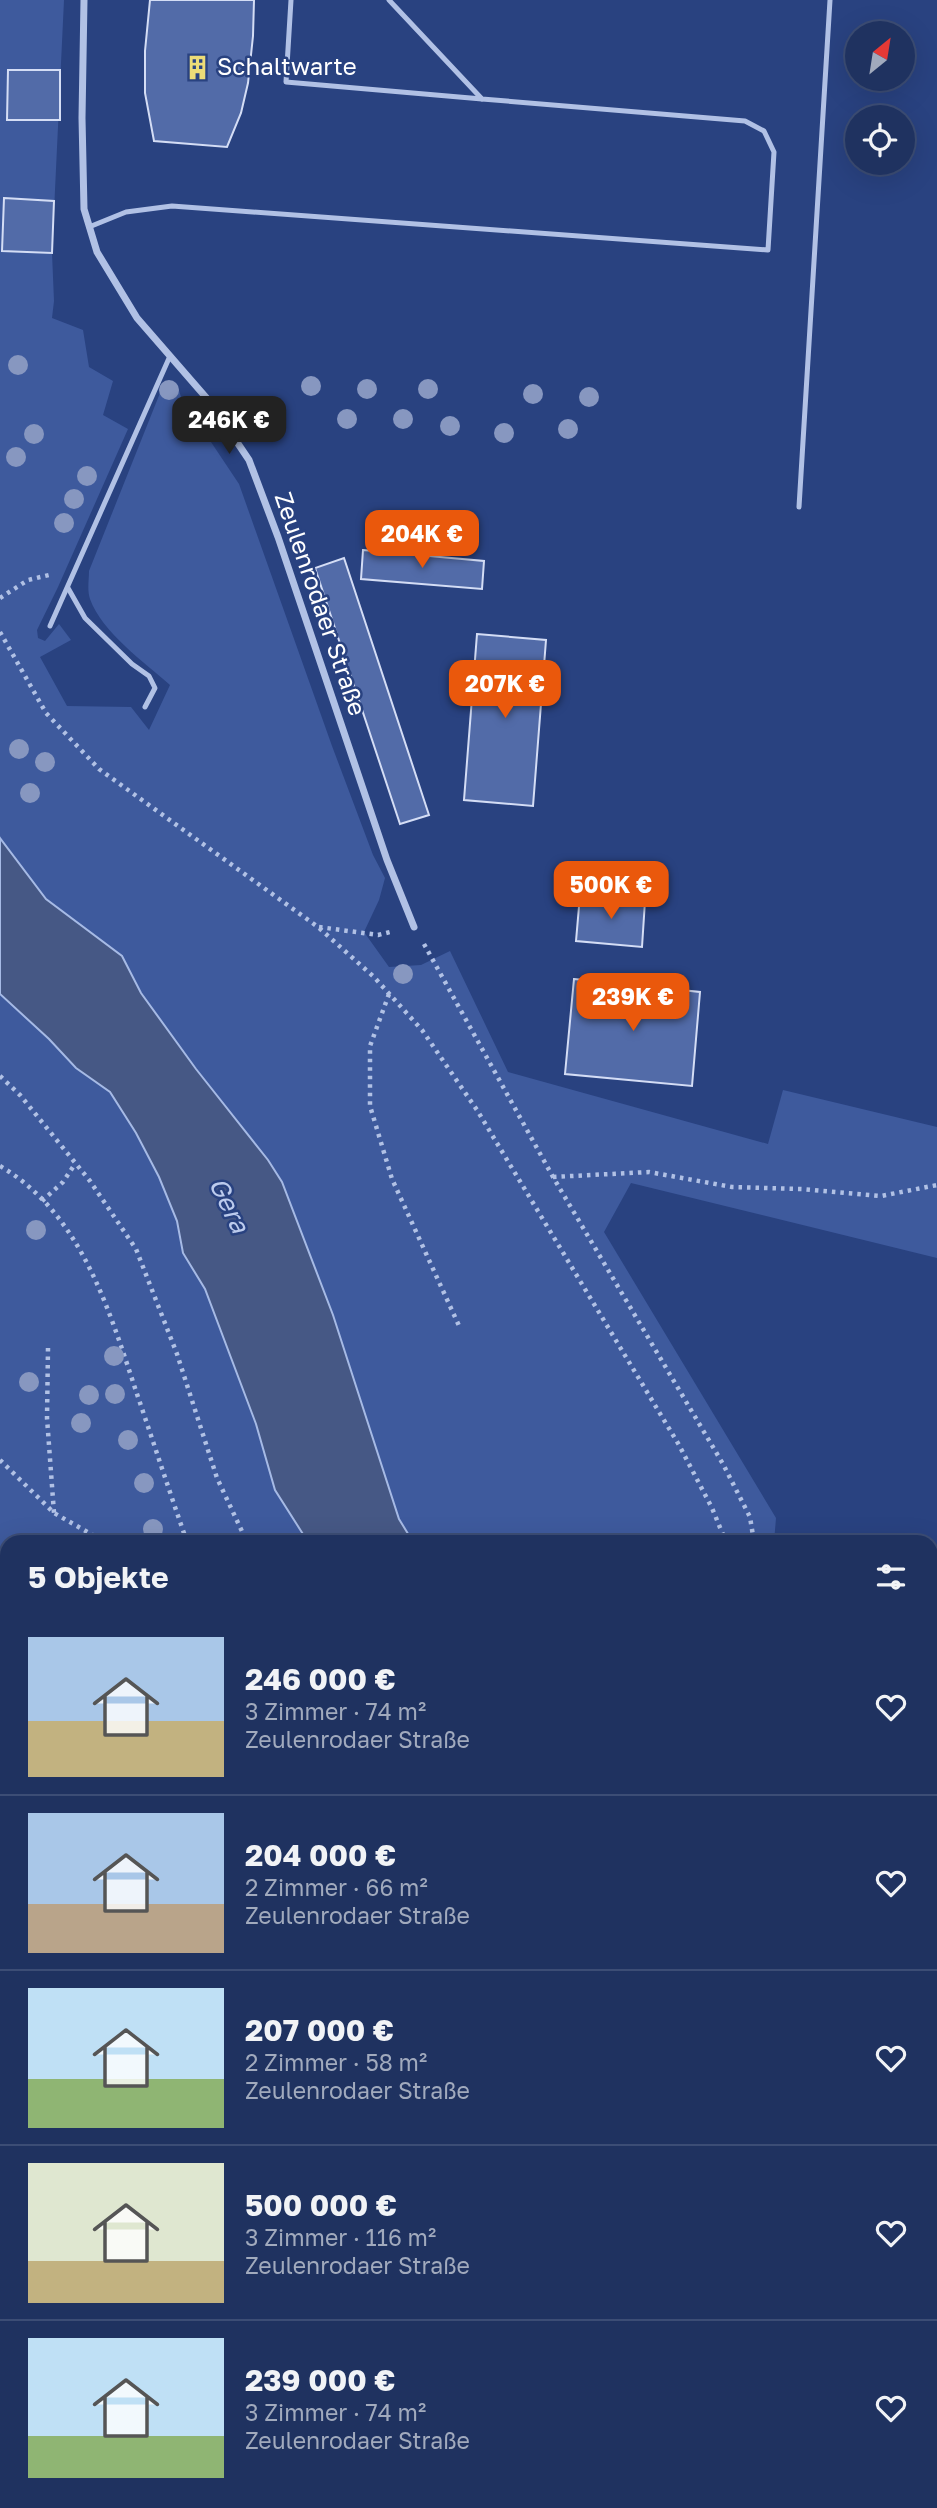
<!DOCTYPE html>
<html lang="de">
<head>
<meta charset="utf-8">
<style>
	body { margin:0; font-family:"Golos Text",sans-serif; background:#273a66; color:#f1f3f6; height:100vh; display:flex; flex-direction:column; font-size:26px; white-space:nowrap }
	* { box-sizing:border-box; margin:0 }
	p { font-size:23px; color:#a1aabd }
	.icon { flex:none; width:38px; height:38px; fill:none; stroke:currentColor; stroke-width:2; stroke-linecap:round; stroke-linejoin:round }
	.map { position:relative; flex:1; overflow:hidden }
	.details { position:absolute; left:0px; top:1535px; width:938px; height:975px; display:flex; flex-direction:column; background:#1f3260; border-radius:21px 21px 0 0; box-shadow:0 7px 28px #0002,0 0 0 2px #3c4d75 }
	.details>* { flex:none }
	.needle { width:46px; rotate:30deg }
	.fabs { position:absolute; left:845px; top:21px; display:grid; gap:14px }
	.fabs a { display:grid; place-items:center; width:70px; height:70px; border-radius:50%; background:#1f3260; box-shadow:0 7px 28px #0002,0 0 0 2px #3c4d75; font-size:35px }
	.price { position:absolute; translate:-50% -60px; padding:0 16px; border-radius:14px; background:#ea580c; color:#fff; font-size:23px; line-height:46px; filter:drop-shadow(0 2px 4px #0008) }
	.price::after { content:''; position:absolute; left:50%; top:42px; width:21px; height:16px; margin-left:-10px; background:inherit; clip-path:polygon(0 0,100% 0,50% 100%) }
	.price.selected { background:#222; color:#fff }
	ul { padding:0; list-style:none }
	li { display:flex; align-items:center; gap:21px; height:175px; padding:0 28px }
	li+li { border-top:2px solid #3c4d75 }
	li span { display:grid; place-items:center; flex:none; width:196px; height:140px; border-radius:0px; color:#555 }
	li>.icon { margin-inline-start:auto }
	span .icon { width:84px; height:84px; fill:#fffc; stroke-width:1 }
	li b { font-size:30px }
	h2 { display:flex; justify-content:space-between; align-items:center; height:84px; padding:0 28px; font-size:30px }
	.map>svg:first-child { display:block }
	.green { fill:#3e5a9d }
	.water { fill:#465885; stroke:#a6bae5; stroke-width:2 }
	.building { fill:#526ba8; stroke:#d4ddf5; stroke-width:2 }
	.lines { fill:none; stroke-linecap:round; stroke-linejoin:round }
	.path { stroke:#b1c1e5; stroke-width:4.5; stroke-dasharray:3.5 5; stroke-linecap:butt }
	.lane { stroke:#b1c1e5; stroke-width:5 }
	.street { stroke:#b1c1e5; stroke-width:7 }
	.tree { fill:#8797c0 }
	.labels { text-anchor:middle; stroke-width:5; stroke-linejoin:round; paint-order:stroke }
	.poi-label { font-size:24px; fill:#fff; stroke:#294280; text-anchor:start }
	.street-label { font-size:24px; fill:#fff; stroke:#294280 }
	.water-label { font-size:26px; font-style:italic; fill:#bccbed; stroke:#294280 }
</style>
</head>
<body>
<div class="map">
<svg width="937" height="2508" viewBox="0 0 937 2508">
	<rect width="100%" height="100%" fill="#294280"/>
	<g class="green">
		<path d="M0,0h64l-12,253 2,48 -2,17 31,12 6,37 24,14 -10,34 25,14 -70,158 -21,43 1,8 7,3 14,-17 12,16 -31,17 27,49 64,1 18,23 21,-45c-26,-23 -68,-53 -80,-86 -3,-9 -1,-19 -1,-28l75,-188 13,1 4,13 58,87 93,262 41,109 12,23 -6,22 -15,32 25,35 32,-2 29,-14 58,121 260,72 15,-54 154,37v131l-306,-75 -27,49 172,286 -2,24h-361l-14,-23 -66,-204 -51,-134 -14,-21 -72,-91 -55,-76 -19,-37 -76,-57 -46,-61z"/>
		<path d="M0,994l49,45 27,29 34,24 26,41 23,44 18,44 6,32 22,36 51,135 19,66 33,52h-301v453l-7,-21z"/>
		<path d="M931,1972l6,4v214l-6,-1z"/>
		<path d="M0,2048l7,1v120l-7,-21z"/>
		<path d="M7,2231v119l-7,-25v-92z"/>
		<path d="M931,2352l6,7v149h-937v-126l7,-3v123h924z"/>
	</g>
	<g class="water">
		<path d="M0,838l46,61 76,57 19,37 55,76 72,91 14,22 51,133 66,204 14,23h-105l-33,-52 -19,-66 -51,-135 -22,-36 -6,-32 -18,-44 -23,-44 -26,-41 -34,-24 -27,-29 -49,-45z"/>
		<path d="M931,2189l6,1v169l-6,-7z"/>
	</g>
	<g class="building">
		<path d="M150,0h104l-1,36 -5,47 -7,30 -14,34 -73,-6 -9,-48v-42z"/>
		<path d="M8,70h52v50h-53z"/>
		<path d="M4,198l50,3 -2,52 -50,-2z"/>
		<path d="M363,550l121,11 -2,28 -121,-10z"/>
		<path d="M344,558l85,257 -29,9 -85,-256z"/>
		<path d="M477,634l69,6 -13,166 -69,-6z"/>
		<path d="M580,895l65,6 -3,46 -66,-6z"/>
		<path d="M574,979l126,13 -8,94 -127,-12z"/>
		<path d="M0,2339l7,26v7l-7,2z"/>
		<path d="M288,2502h49l2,6h-68z"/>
		<path d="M633,2502h21l3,6h-33z"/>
		<path d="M756,2502h31l1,1 -8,5h-21z"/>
	</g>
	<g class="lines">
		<g class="path">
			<path d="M0,598l28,-18 21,-5"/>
			<path d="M0,632l46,81 53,56 219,158 56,50 48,53 55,80 202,335 33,63 14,34"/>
			<path d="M319,927l59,8 16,-4"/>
			<path d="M424,944l129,233 170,287 27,53 4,25"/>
			<path d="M389,994l-19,52v60l22,73 68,149"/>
			<path d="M0,1076l20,19 70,86 46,68 41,105 40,124 30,64"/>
			<path d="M0,1166c82,48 109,144 137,228 17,50 33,99 50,148"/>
			<path d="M553,1177l96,-5 83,15 70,2 79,7 56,-11"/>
			<path d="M42,1201l21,-19 12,-18"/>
			<path d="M48,1348l-1,70 7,95"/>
			<path d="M0,1460l54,53 51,29"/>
			<path d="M931,2004l6,3"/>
			<path d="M931,2501l6,6"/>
			<path d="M76,2502v6"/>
			<path d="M475,2502l3,6"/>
			<path d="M516,2502l3,6"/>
		</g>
		<g class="lane">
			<path d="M291,0l-5,82 196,17"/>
			<path d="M89,227l37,-15 46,-6 596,44 6,-98 -10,-21 -19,-10 -263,-22 -93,-99"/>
			<path d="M799,507l31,-507"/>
			<path d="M68,588l17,30 47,46 17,12 6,12 -10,19"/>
			<path d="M50,626l120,-270"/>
		</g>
		<path class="street" d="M84,0l-2,118 2,91 13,43 40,66 73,84 39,58 29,77 109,323 27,67"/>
	</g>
	<g class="tree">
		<circle cx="18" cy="365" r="10"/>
		<circle cx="311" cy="386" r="10"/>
		<circle cx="367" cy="389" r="10"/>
		<circle cx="428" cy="389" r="10"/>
		<circle cx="169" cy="390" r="10"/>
		<circle cx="533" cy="394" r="10"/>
		<circle cx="589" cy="397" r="10"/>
		<circle cx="347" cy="419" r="10"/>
		<circle cx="403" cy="419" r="10"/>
		<circle cx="192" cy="420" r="10"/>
		<circle cx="450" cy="426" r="10"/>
		<circle cx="568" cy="429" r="10"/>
		<circle cx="504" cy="433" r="10"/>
		<circle cx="34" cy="434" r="10"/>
		<circle cx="16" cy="457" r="10"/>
		<circle cx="87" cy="476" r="10"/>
		<circle cx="74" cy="499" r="10"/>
		<circle cx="64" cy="523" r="10"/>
		<circle cx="19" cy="749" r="10"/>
		<circle cx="45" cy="762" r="10"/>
		<circle cx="30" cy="793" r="10"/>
		<circle cx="403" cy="974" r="10"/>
		<circle cx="36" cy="1230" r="10"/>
		<circle cx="114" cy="1356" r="10"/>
		<circle cx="29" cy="1382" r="10"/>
		<circle cx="115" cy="1394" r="10"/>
		<circle cx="89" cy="1395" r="10"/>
		<circle cx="81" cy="1423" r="10"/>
		<circle cx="128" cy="1440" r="10"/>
		<circle cx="144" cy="1483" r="10"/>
		<circle cx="153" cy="1529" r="10"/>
	</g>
	<defs>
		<symbol id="building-bare" viewBox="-9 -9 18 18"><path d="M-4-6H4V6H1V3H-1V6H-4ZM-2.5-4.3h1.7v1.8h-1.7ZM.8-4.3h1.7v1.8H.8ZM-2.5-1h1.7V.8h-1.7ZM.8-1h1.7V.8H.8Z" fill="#ecdc78" stroke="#294280" stroke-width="2.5" paint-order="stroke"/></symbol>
	</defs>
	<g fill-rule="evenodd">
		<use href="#building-bare" x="180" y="50" width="35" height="35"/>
	</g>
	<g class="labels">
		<g class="poi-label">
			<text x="217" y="75">Schaltwarte</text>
		</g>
		<g class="street-label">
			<text transform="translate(320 604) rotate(71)" y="8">Zeulenrodaer Straße</text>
		</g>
		<g class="water-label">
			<text transform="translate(229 1205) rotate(64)" y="9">Gera</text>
		</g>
	</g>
</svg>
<div class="fabs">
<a><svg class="needle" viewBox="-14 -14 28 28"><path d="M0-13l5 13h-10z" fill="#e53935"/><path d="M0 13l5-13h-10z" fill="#a1aabd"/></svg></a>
<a><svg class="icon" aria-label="locate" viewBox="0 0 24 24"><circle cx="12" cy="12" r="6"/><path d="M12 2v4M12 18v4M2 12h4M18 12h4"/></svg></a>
</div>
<b class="price selected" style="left:229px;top:456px">246K €</b>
<b class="price" style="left:422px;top:570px">204K €</b>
<b class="price" style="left:505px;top:720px">207K €</b>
<b class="price" style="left:611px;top:921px">500K €</b>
<b class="price" style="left:633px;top:1033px">239K €</b>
<section class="details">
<h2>5 Objekte<svg class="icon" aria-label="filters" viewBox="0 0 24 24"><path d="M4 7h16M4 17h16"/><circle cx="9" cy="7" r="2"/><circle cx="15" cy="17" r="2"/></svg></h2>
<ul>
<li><span style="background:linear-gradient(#a9c7e8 60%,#c2b280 0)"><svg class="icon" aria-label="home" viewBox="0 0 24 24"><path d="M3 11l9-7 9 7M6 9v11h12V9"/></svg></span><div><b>246 000 €</b><p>3 Zimmer · 74 m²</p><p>Zeulenrodaer Straße</p></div><svg class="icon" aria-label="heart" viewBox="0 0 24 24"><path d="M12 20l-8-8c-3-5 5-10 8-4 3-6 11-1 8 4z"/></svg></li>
<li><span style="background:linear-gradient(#a9c7e8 65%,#b9a48a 0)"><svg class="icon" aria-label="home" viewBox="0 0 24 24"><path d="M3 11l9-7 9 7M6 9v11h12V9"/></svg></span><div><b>204 000 €</b><p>2 Zimmer · 66 m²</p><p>Zeulenrodaer Straße</p></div><svg class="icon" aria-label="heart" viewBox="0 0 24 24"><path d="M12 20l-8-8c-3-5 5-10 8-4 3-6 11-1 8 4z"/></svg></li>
<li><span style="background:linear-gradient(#bfe0f5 65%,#8fb573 0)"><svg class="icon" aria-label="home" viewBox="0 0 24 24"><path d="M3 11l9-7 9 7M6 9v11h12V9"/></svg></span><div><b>207 000 €</b><p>2 Zimmer · 58 m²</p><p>Zeulenrodaer Straße</p></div><svg class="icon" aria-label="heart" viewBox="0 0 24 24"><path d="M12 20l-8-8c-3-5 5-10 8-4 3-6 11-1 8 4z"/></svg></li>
<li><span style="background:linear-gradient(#dfe7d0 70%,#c2b280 0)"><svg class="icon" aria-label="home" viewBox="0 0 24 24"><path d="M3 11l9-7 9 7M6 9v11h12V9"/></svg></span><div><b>500 000 €</b><p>3 Zimmer · 116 m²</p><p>Zeulenrodaer Straße</p></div><svg class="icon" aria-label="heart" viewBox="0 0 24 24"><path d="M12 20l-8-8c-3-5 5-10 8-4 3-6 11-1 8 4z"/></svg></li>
<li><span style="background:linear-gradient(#bfe0f5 70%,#8fb573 0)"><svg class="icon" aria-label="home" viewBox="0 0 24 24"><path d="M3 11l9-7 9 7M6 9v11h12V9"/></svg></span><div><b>239 000 €</b><p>3 Zimmer · 74 m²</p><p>Zeulenrodaer Straße</p></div><svg class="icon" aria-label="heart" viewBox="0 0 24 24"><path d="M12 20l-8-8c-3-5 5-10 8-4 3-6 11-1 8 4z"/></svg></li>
</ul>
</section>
</div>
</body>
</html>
